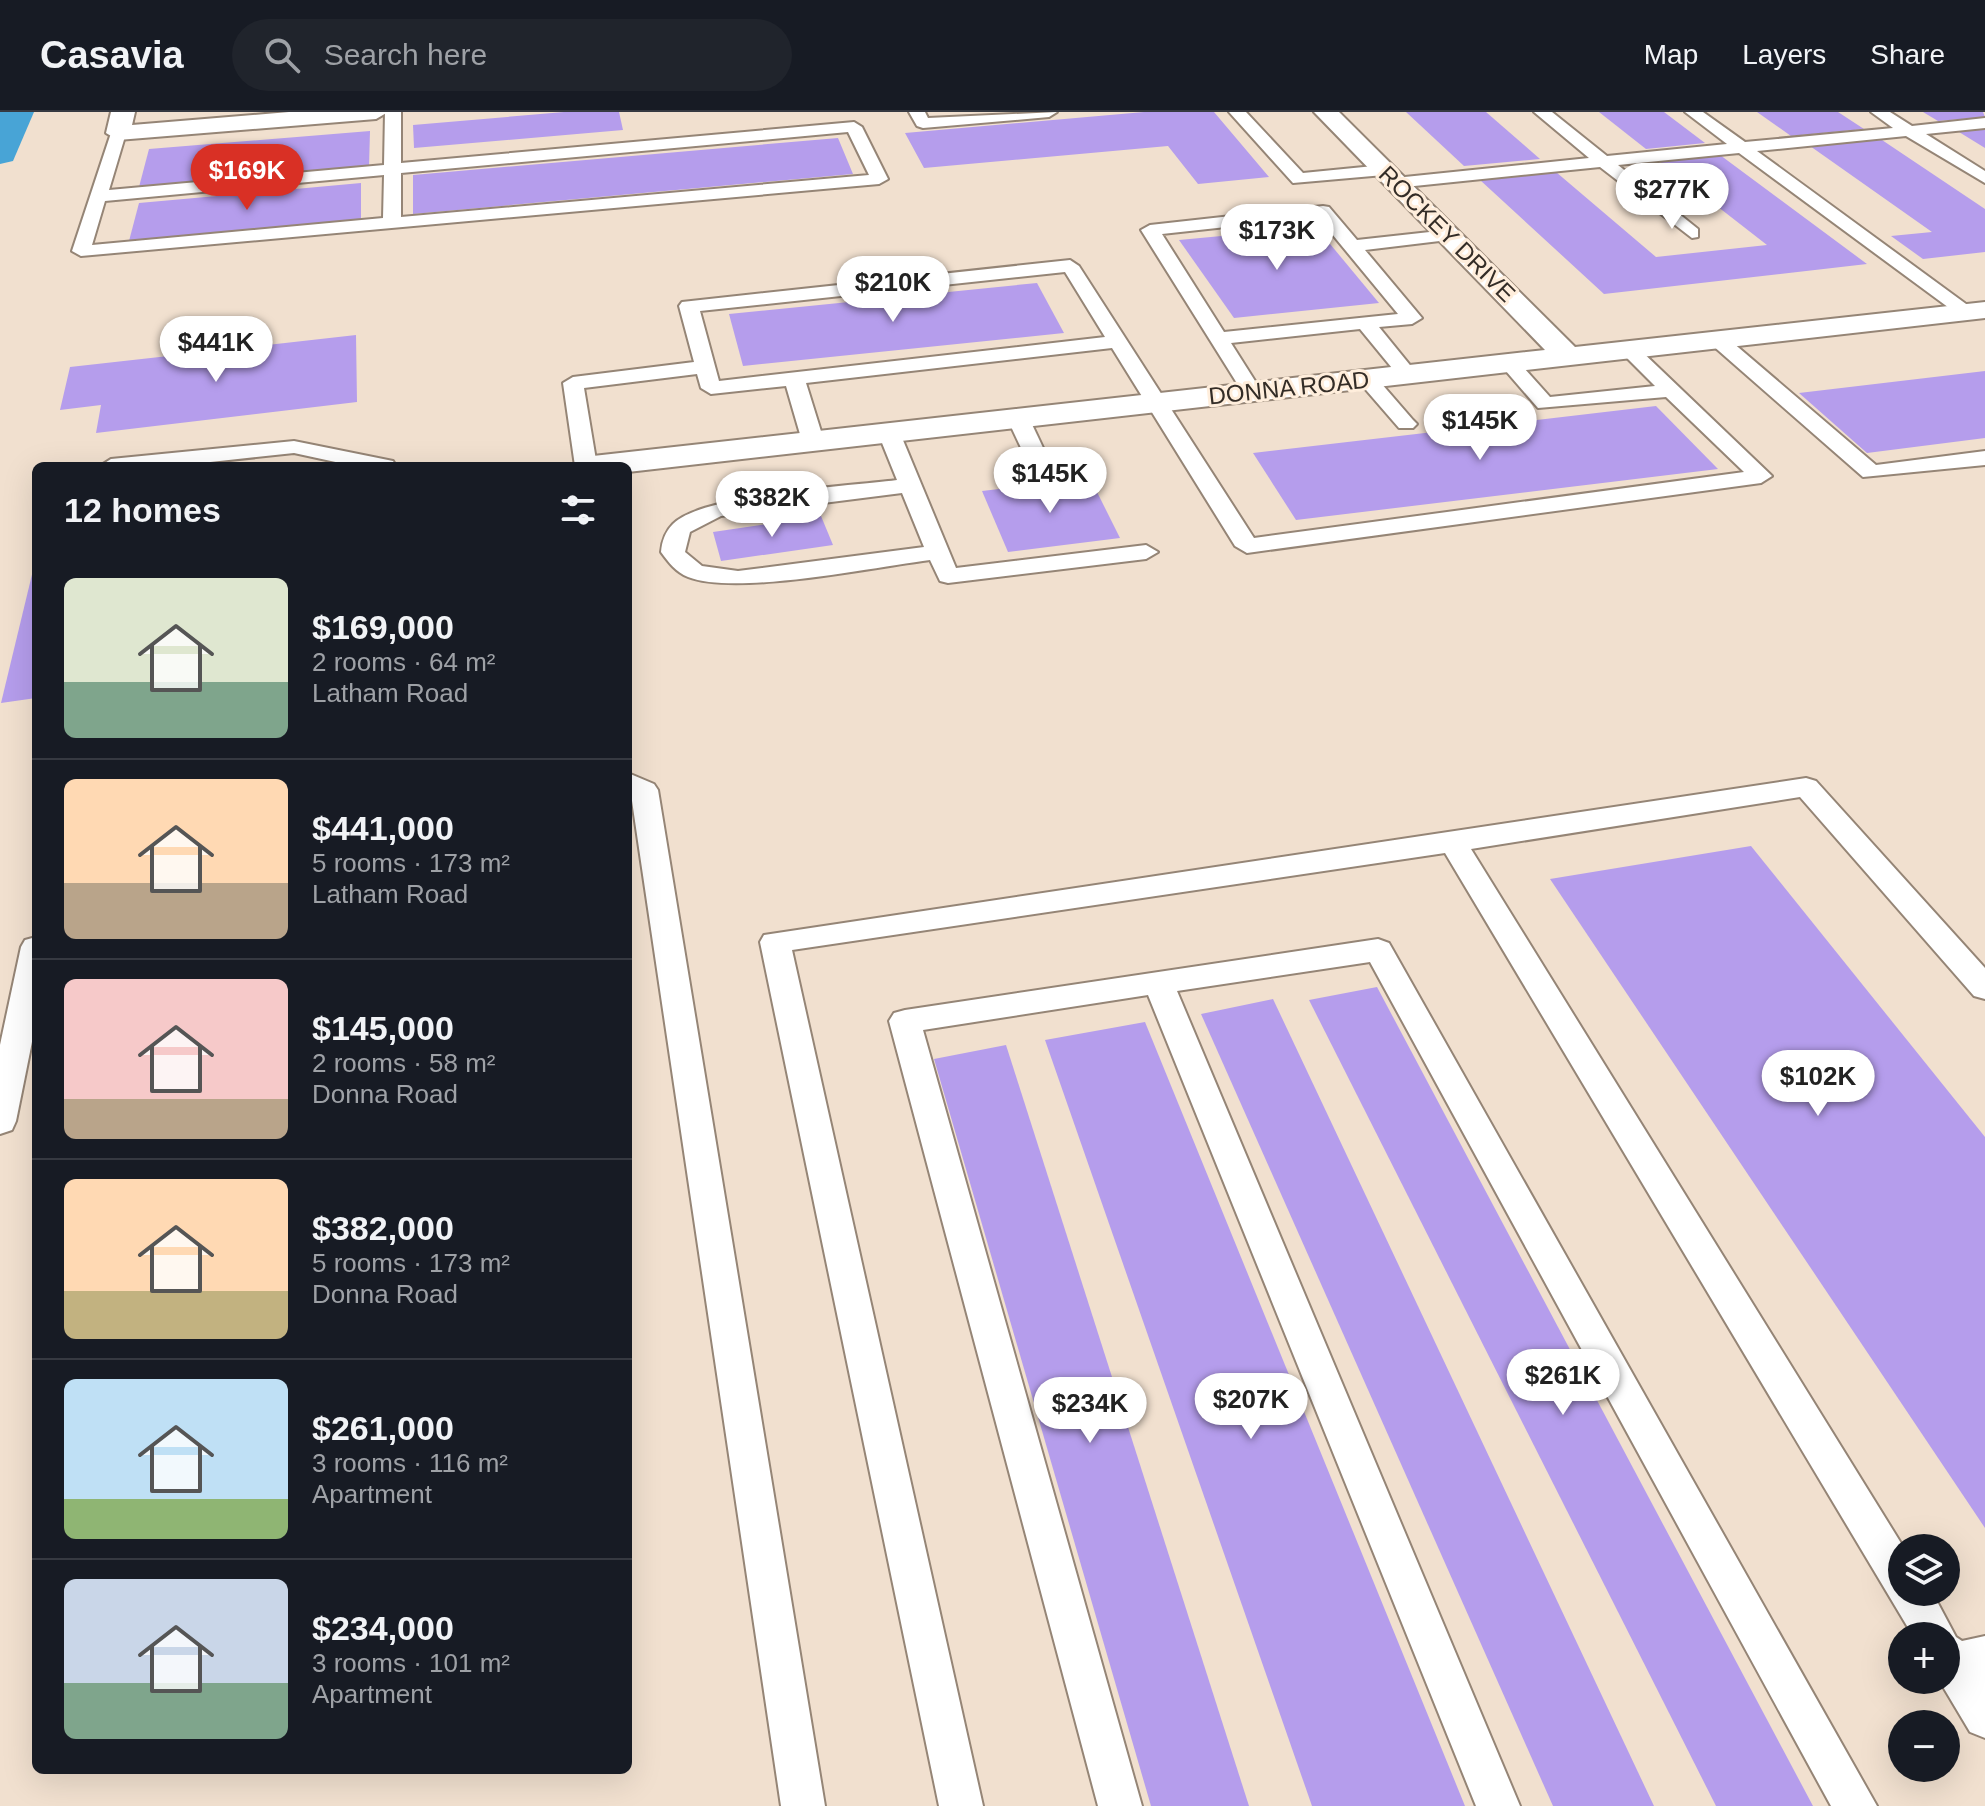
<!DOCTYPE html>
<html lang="en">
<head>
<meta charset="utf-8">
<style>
	body { margin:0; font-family:Arial,sans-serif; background:#20242c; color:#f1f3f6; height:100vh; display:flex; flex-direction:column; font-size:30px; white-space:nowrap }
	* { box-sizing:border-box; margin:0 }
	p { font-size:26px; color:#9ea1a6 }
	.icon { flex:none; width:44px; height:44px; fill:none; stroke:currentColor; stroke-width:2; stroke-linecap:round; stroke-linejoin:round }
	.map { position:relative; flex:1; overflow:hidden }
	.sheet { position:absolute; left:32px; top:350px; width:600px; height:1312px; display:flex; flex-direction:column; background:#171b24; border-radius:12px; box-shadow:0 8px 32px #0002 }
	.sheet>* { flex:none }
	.tools { position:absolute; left:1888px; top:1422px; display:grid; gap:16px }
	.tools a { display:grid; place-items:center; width:72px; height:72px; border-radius:50%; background:#171b24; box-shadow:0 8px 32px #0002; font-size:40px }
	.price { position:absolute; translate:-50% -68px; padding:0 18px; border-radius:28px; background:#fff; color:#222; font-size:26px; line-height:52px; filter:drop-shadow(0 2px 4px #0008) }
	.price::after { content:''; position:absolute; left:50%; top:48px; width:24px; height:18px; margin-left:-12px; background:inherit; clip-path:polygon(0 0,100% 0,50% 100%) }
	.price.current { background:#d93025; color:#fff }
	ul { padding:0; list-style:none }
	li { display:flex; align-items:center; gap:24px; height:200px; padding:0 32px }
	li+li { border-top:2px solid #363941 }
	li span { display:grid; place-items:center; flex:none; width:224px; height:160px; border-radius:12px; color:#555 }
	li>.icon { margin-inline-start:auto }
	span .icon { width:96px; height:96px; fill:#fffc; stroke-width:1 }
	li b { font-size:34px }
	h2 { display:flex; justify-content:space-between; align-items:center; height:96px; padding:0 32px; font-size:34px }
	header { display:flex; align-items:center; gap:48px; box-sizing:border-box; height:112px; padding:0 40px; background:#171b24; border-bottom:2px solid #363941 }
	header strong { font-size:38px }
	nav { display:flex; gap:44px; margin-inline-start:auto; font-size:28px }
	.search { width:560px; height:72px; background:#20242c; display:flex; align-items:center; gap:20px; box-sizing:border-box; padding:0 28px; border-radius:44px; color:#9ea1a6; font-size:30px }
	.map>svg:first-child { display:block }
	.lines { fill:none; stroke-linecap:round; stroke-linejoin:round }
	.canal { fill:#48a4d6; fill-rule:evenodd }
	.building { fill:#b59dec }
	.lane-casing { stroke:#958576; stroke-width:4 }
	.street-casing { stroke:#958576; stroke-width:4 }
	.lane { fill:#fff; fill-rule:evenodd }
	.street { fill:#fff; fill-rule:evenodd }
	.labels { text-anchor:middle; stroke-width:6; stroke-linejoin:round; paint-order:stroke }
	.far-street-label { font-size:24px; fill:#342d27; stroke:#ffeedc }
</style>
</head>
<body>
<header>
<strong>Casavia</strong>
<div class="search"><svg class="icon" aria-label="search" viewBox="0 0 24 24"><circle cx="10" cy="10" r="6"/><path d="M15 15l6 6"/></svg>Search here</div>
<nav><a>Map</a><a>Layers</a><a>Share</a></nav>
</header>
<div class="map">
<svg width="1985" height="1694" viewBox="0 0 1985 1694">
	<rect width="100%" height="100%" fill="#f1e0cf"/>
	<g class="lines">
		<path class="canal" d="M0,0h34l-21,49 -13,3z"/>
	</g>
	<g class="building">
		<path d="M564,0h55l4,18 -209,18 -1,-23z"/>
		<path d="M1144,0h70l55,65 -71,7 -30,-38 -244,22 -19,-35z"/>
		<path d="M1406,0h80l54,47 -76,7z"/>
		<path d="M1599,0h65l41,31 -59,6z"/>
		<path d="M1757,0h81l26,17 -73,7z"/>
		<path d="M1923,0h60l2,5 -47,4z"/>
		<path d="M1985,17v19l-26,-16z"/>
		<path d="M370,19l-1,36 -230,20 10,-38z"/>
		<path d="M838,26l15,36 -440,40v-39z"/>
		<path d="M1882,28l103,69v43l-62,7 -32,-23 41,-4 -122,-86z"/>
		<path d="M1720,43l147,109 -263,30 -124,-114 76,-8 100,85 111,-12 -108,-84z"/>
		<path d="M361,71v37l-232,21 10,-38z"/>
		<path d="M1316,115l63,76 -145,15 -55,-78z"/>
		<path d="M1037,171l27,50 -321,33 -14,-52z"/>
		<path d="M356,223l1,67 -261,31 5,-28 -41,5 10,-43z"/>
		<path d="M1985,259v67l-118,15 -68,-60z"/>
		<path d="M1656,294l62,63 -422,51 -43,-67z"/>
		<path d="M1090,366l30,60 -112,14 -26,-61z"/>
		<path d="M821,404l12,29 -112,16 -8,-29z"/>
		<path d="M35,450l1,136 -35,5z"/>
		<path d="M1751,734l234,291v391l-435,-649z"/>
		<path d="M1377,875l436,819h-97l-407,-806z"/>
		<path d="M1273,887l381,807h-101l-352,-792z"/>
		<path d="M1145,910l320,784h-153l-267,-766z"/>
		<path d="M1006,933l243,761h-98l-217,-747z"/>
	</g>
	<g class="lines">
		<defs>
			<g id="lane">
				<path d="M385,0h16v51l453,-41 8,5 26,52 -9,5 -798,72 -9,-5 40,-121 14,3 -17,57 275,-25zM848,20l21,43 -468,42v-44zM384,63l-1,43 -291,27 13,-44z"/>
				<path d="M909,0h16l3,6 129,-6 -8,5 -126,11 -6,-2z"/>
				<path d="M1229,0h17l57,61 81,-8 8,5 -8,5 -91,8z"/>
				<path d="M1534,0h18l55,44 120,-12 -42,-32h18l42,30 148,-14 -22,-16h19l22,14 73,-8v10l-59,6 59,37v12l-79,-47 -149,15 220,161 -3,4h-14l-221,-163 -121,12 80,64v8l-6,1 -92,-71 -205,21 -9,-5 9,-5 194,-20z"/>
				<path d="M1323,94l6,1 28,33 91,-10 9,5 -9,5 -83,10 57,68 -10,6 -33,3 39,48 -10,6 -7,-2 -41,-50 -129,14 31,49 -3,4h-14l-104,-166 9,-5zM1318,105l80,97 -174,18 -62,-98z"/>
				<path d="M1070,148l9,6 175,272 490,-66 -78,-75 -128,11 -39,-45 10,-6 7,2 34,38 105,-11 -36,-36 10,-6 7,2 136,130 -11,7 -514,70 -12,-7 -123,-198 -306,35 18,58 -11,6 -11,-6 -16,-55 -75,8 -10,-6 -4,-14 -113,14 13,78h-22l-12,-83 10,-6 121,-15 -15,-56 3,-4zM1065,160l40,65 -386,44 -19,-70z"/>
				<path d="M1718,222l7,2 151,129 109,-14v14l-122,12 -152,-133 -3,-4z"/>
				<path d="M1367,261l7,2 39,45 4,4 -4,4h-14l-39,-45 -3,-4z"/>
				<path d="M1018,300l11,6 24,51 -3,5 -8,2 -11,-7 -24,-51z"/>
				<path d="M889,315l11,6 56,135 190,-23 12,7 -12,7 -198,24 -8,-2 -10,-21c-56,7 -194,36 -242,17 -12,-5 -19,-14 -27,-25 1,-11 4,-20 12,-28 29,-30 178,-38 224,-44l-19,-47zM902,381l22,54 -186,24 -36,-5 -17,-14 5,-20 31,-16z"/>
				<path d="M294,329l99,20 3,5h-42l-60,-13 -120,13h-74l11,-7z"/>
				<path d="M628,661l26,11 4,6 167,1016h-44l-150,-1012 -3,-1z"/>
				<path d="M1806,666l10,3 169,187v31l-11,-3 -174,-199 -329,52 433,699 -2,44h30l24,45 6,4 23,-5v102l-15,-6 -31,-52h7v-44h-33l-468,-783 -653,97 191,856h-44l-179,-864 4,-7z"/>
				<path d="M36,825v85l-20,99 -4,9 -12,4v-89l21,-98 4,-7z"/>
				<path d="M1378,827l11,4 4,7 484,856h-46l-461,-844 -193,29 343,815h-44l-328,-811 -225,35 219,776h-44l-209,-785 5,-8 11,-3z"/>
			</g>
			<g id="street">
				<path d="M111,0h24l-3,13 157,-13h99l-12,7 -258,21 -12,-7z"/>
				<path d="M1314,0h25l236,235 410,-45v16l-1357,154v-6h-51l5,-7 11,-3 952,-106z"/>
			</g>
		</defs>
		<use href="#lane" class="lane-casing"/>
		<use href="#street" class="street-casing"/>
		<use href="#lane" class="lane"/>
		<use href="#street" class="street"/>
	</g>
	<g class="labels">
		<g class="far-street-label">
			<text transform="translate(1447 122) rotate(45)" y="8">ROCKEY DRIVE</text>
			<text transform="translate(1289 276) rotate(-6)" y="8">DONNA ROAD</text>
		</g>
	</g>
</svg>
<div class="tools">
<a><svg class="icon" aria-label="layers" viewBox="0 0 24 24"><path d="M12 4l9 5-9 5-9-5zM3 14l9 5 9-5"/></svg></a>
<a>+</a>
<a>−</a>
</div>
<b class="price current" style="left:247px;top:100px">$169K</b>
<b class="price" style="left:1672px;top:119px">$277K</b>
<b class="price" style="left:1277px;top:160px">$173K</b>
<b class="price" style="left:893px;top:212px">$210K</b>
<b class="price" style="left:216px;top:272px">$441K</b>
<b class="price" style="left:1480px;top:350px">$145K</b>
<b class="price" style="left:1050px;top:403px">$145K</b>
<b class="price" style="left:772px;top:427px">$382K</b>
<b class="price" style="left:1818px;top:1006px">$102K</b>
<b class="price" style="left:1563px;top:1305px">$261K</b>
<b class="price" style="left:1251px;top:1329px">$207K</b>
<b class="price" style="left:1090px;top:1333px">$234K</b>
<section class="sheet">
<h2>12 homes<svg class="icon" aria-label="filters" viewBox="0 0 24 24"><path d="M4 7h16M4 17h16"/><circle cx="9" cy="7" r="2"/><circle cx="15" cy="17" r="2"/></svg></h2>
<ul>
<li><span style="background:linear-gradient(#dfe7d0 65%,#7fa58c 0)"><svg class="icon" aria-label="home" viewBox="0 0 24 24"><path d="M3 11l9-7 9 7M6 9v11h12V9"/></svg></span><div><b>$169,000</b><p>2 rooms · 64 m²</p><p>Latham Road</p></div></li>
<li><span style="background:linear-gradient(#ffd9b3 65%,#b9a48a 0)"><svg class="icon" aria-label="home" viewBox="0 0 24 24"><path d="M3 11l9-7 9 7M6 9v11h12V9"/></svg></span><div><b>$441,000</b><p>5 rooms · 173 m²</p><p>Latham Road</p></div></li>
<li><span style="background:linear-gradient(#f6c9c9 75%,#b9a48a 0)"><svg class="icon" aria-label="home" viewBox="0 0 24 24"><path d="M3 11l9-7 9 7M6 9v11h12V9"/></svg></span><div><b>$145,000</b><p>2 rooms · 58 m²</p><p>Donna Road</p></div></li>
<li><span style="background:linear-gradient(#ffd9b3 70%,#c2b280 0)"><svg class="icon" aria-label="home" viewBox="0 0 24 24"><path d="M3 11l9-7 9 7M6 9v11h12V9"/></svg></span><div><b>$382,000</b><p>5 rooms · 173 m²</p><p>Donna Road</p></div></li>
<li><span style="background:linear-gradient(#bfe0f5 75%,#8fb573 0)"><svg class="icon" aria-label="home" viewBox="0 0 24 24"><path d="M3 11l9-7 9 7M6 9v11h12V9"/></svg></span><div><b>$261,000</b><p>3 rooms · 116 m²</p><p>Apartment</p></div></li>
<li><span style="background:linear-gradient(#c9d6e8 65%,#7fa58c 0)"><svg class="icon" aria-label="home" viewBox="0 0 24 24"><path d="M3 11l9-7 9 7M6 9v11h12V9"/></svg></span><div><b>$234,000</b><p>3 rooms · 101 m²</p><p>Apartment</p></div></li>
</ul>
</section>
</div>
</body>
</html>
